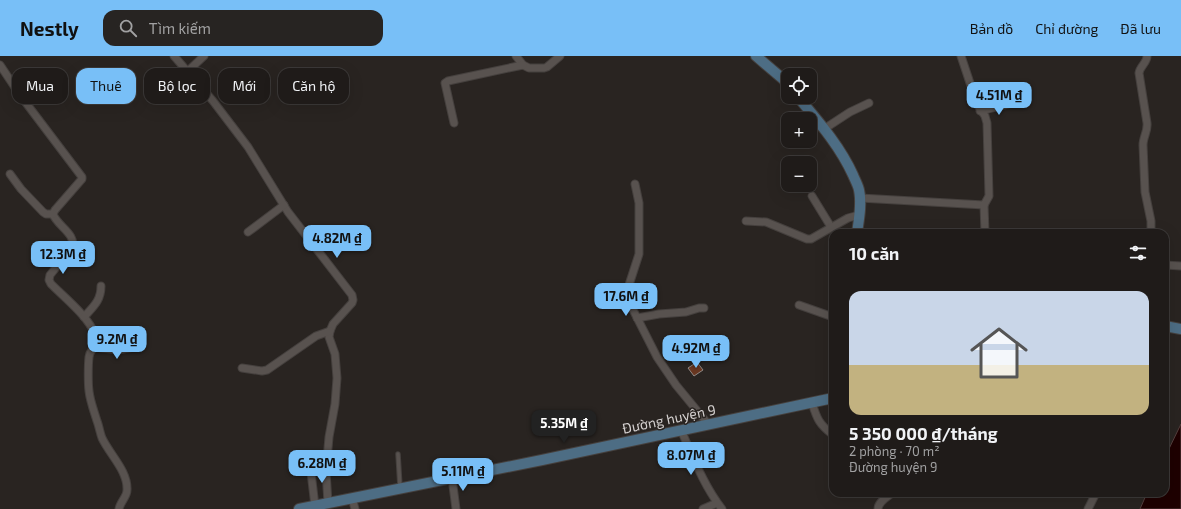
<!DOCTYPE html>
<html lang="vi">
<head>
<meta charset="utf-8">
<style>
	body { margin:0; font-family:"Exo 2",sans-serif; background:#272422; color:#f1f3f6; height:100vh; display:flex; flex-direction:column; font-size:15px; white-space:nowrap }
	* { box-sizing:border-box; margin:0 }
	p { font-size:13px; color:#a1a1a2 }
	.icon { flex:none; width:22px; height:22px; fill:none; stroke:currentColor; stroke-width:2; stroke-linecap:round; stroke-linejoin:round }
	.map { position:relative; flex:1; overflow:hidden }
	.sheet { position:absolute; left:829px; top:173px; width:340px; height:268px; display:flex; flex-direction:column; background:#1f1b19; border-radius:12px; box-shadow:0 4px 16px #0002,0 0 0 1px #3c3938 }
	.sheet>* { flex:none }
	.banner { position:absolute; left:12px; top:12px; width:380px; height:36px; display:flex; gap:8px }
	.fabs { position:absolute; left:781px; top:12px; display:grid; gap:8px }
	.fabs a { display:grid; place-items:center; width:36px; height:36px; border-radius:8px; background:#1f1b19; box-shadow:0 4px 16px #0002,0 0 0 1px #3c3938; font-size:20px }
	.price { position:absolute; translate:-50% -34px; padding:0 9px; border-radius:8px; background:#78bff7; color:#111; font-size:13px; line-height:26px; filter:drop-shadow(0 1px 2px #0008) }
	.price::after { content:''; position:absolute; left:50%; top:24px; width:12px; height:9px; margin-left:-6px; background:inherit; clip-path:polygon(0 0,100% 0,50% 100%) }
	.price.active { background:#222; color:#fff }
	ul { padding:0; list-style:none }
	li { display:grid; align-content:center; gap:8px; height:212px; padding:0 20px }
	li+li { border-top:1px solid #3c3938 }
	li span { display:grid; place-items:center; height:124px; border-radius:12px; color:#555 }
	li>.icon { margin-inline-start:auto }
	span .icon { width:72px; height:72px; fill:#fffc; stroke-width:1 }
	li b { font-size:17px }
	h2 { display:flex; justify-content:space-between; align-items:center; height:48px; padding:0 20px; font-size:17px }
	.chip { padding:0 14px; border-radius:12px; background:#1f1b19; box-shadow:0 4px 16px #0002,0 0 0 1px #3c3938; font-size:14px; line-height:36px }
	.chip.active { background:#78bff7; color:#111 }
	header { display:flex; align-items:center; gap:24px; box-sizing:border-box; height:56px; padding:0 20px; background:#78bff7; color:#111 }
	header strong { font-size:19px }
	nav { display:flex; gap:22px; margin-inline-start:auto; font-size:14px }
	.search { width:280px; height:36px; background:#272422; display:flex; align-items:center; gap:10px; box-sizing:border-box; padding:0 14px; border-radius:12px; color:#a1a1a2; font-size:15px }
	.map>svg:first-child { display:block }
	.water { fill:#1e0100; stroke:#553f3e }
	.building { fill:#693721; stroke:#8f8885 }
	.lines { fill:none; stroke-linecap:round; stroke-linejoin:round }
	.lane-casing { stroke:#45403e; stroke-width:5.5 }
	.street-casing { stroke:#45403e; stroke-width:9 }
	.secondary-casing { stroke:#45403e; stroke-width:12 }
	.lane { stroke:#58524f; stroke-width:3.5 }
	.street { stroke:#58524f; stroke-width:7 }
	.secondary { stroke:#4d6d84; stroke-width:10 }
	.labels { text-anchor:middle; stroke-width:3; stroke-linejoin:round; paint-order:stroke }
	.street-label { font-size:14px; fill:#d5d1d0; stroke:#292421 }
</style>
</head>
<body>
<header>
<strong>Nestly</strong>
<div class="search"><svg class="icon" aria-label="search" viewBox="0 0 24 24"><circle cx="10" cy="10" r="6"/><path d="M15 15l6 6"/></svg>Tìm kiếm</div>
<nav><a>Bản đồ</a><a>Chỉ đường</a><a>Đã lưu</a></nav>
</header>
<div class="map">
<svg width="1181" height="453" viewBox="0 0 1181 453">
	<rect width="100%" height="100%" fill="#292421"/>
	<path class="water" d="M1181,368v85h-41l7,-16h18v-36z"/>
	<path class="building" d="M697,306l6,8 -9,6 -6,-8z"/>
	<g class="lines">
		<defs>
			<path id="lane" d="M398,398l2,33"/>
			<g id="street">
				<path d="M174,0l39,45 35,46 40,65 64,83 1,5 -1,3 -19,21 -3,7 -1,6 6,17 2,24 -2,26 -6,33 -3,34 2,32"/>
				<path d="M516,0l7,9 6,3h15l3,-1 13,-11"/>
				<path d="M1147,0c0,7 -7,10 -8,17l8,50c1,8 -4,14 -4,22l2,47 6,29v12"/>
				<path d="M0,9l20,30 62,82v2l-27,31 -2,4c4,12 24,20 19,34l-22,27 -1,5 2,4c13,13 39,34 44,51 3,13 -5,13 -6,22 -1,9 -1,26 0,34 1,10 5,20 8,30 2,5 3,12 5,17 8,17 26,33 25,52 0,7 -7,12 -8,19"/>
				<path d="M188,15l16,-15"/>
				<path d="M980,55l33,-8"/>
				<path d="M454,67l-9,-40 3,-2 75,-16"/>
				<path d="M824,73l26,-17 19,-9"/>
				<path d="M10,118l11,15 22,23 3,2h7"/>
				<path d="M635,128l4,19v51l-12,37v7l30,59 19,28 32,39"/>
				<path d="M812,140l19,31"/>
				<path d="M860,142l124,7 5,-9 -2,-73 -2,-7 -8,-12 -16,-48"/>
				<path d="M984,149l1,28"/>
				<path d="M746,165l20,1 41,17h4l37,-21 11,-3"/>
				<path d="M248,176l36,-27"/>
				<path d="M1165,209l16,1"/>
				<path d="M799,249l34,12"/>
				<path d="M84,261c9,-10 17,-16 17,-31"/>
				<path d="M637,262l22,-4 27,-2 13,-4h5"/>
				<path d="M95,291l23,3 21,-4"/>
				<path d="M242,312l20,3 5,-1 49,-34 14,-5"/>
				<path d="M812,347c5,16 7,21 21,32"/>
				<path d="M681,374c12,27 23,56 41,79"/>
				<path d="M310,408l5,42"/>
				<path d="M452,422l4,31"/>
				<path d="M352,442l3,11"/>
				<path d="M703,453l14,-6"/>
				<path d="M878,453c0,-7 9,-12 14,-16"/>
				<path d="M1088,453l8,-16"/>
			</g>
			<g id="secondary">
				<path d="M756,0l27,23 5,6"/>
				<path d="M798,41c20,24 42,49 55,78 2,5 5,10 6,15 3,14 0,29 -2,43"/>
				<path d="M1165,270l16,3"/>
				<path d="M299,453l243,-49 291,-62"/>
			</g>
		</defs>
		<use href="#lane" class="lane-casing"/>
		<use href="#street" class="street-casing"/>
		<use href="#secondary" class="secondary-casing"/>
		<use href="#lane" class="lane"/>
		<use href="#street" class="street"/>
		<use href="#secondary" class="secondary"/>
	</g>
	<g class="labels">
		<g class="street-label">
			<text transform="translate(669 363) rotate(-12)" y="5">Đường huyện 9</text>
		</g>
	</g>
</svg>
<div class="fabs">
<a><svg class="icon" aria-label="locate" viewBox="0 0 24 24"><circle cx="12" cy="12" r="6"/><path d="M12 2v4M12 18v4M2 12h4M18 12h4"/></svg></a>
<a>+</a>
<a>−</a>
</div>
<b class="price" style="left:999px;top:60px">4.51M ₫</b>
<b class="price" style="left:337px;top:203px">4.82M ₫</b>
<b class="price" style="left:63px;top:219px">12.3M ₫</b>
<b class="price" style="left:626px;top:261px">17.6M ₫</b>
<b class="price" style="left:117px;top:304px">9.2M ₫</b>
<b class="price" style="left:696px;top:313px">4.92M ₫</b>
<b class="price active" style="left:564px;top:388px">5.35M ₫</b>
<b class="price" style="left:691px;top:420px">8.07M ₫</b>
<b class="price" style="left:322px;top:428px">6.28M ₫</b>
<b class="price" style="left:463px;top:436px">5.11M ₫</b>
<div class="banner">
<a class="chip">Mua</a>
<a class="chip active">Thuê</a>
<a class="chip">Bộ lọc</a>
<a class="chip">Mới</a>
<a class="chip">Căn hộ</a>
</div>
<section class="sheet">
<h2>10 căn<svg class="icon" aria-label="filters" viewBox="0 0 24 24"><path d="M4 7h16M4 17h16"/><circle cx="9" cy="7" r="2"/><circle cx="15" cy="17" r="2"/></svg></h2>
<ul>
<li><span style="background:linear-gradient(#c9d6e8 60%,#c2b280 0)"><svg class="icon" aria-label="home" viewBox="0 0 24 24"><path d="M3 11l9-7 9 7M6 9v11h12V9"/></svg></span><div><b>5 350 000 ₫/tháng</b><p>2 phòng · 70 m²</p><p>Đường huyện 9</p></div></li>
</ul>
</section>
</div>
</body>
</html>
